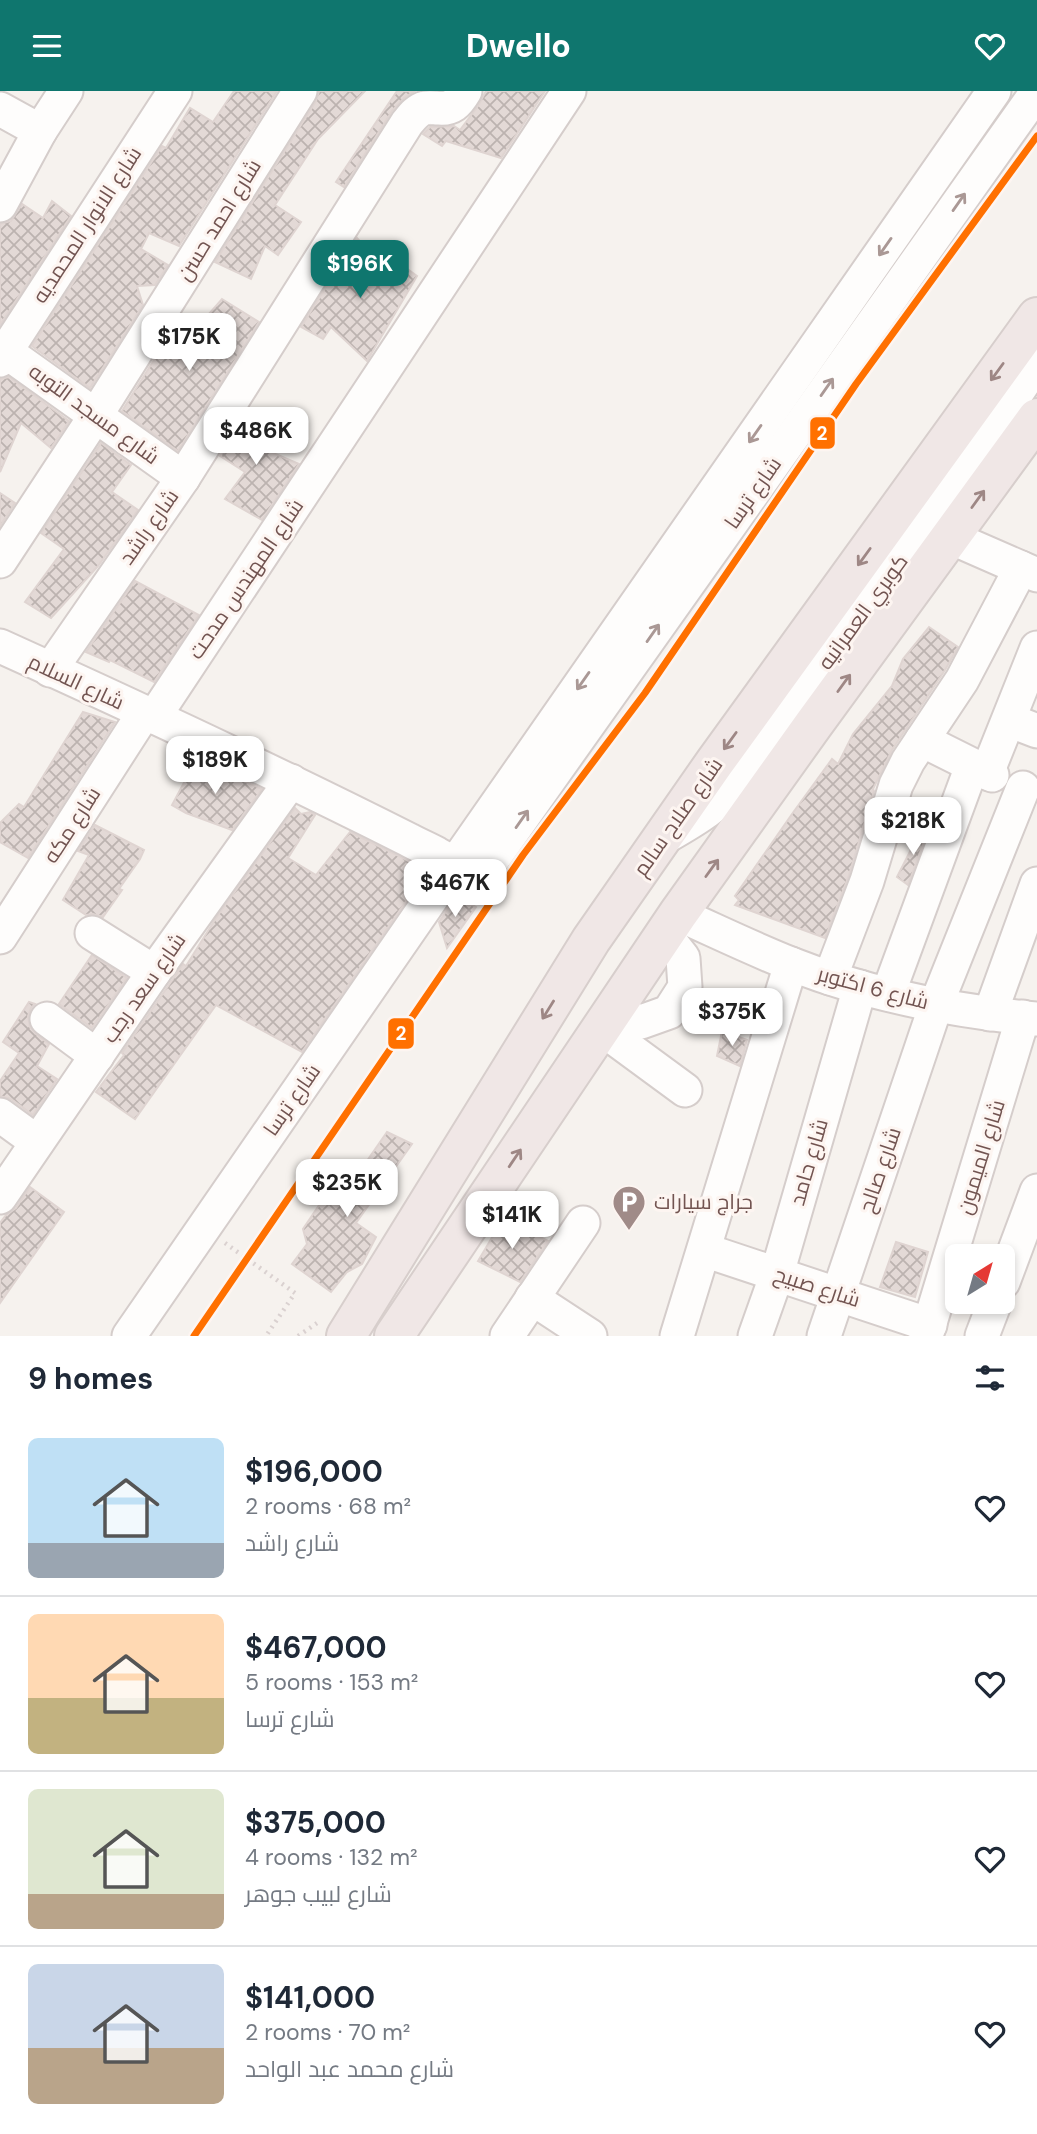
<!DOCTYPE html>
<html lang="en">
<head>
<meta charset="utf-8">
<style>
	body { margin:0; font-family:"DM Sans",Cairo,sans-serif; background:#f6f6f7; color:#1f2937; height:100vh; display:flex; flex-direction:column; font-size:26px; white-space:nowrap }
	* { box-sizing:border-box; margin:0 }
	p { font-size:23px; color:#747a83 }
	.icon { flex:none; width:38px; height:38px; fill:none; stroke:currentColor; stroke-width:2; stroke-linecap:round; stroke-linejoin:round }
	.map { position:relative; height:1245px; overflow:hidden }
	.details { display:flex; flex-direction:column; background:#fff; flex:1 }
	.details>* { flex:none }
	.needle { width:46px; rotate:37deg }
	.tools { position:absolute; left:945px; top:1153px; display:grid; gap:14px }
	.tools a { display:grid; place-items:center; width:70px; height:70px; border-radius:10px; background:#fff; box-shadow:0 4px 10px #0003; font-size:35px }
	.price { position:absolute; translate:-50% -60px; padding:0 16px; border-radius:14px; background:#fff; color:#222; font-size:23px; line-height:46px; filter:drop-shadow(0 2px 4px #0008) }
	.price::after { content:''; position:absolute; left:50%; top:42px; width:21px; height:16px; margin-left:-10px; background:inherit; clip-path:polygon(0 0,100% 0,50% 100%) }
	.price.on { background:#0f766e; color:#fff }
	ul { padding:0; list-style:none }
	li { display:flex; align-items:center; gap:21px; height:175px; padding:0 28px }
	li+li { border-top:2px solid #e0e1e3 }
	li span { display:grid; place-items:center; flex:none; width:196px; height:140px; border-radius:10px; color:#555 }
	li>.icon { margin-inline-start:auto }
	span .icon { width:84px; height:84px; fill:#fffc; stroke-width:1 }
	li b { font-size:30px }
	h2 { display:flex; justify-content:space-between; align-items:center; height:84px; padding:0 28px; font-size:30px }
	header { display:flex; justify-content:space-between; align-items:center; height:91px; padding:0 28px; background:#0f766e; color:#fff; font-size:32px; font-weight:800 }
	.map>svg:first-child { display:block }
	.building { fill:url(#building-cross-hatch); stroke:#dfd4d1; stroke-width:2 }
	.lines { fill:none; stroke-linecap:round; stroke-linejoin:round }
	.minor-casing { stroke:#d5cdcb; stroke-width:37 }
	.highway-casing { stroke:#d7cecc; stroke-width:42 }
	.path { stroke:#dad1d0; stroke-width:4.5; stroke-dasharray:2 5; stroke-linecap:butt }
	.minor { stroke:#fefdfc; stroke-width:33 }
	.highway { stroke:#f0e7e6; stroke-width:38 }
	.metro-1-casing { stroke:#fdf5f1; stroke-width:12 }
	.metro-1 { stroke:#ff7000; stroke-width:7 }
	.oneway { stroke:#aa9895 }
	.oneway2 { stroke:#9e8785 }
	.labels { text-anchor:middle; stroke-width:6; stroke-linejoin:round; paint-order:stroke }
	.street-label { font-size:21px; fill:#725451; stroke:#fdf5f1 }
	.poi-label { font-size:21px; fill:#725451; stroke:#fdf5f1; text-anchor:start }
	.line-badge { stroke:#fdf5f1; stroke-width:2.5 }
	.badge-label { font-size:19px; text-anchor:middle; font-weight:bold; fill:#fff }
</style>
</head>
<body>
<header><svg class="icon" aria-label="menu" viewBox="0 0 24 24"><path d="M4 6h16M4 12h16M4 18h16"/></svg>Dwello<svg class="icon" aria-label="heart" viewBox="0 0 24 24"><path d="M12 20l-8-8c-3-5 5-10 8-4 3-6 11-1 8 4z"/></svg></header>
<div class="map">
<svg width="1037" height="1245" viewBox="0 0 1037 1245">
	<defs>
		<pattern id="building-cross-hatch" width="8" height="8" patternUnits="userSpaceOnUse" patternTransform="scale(1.75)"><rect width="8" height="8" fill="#e3d9d6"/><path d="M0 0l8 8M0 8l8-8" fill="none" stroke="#bcb3b0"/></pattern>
	</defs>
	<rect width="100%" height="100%" fill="#f6f2ee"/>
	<g class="building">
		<path d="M234,0h43l-98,155 -30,-13 -8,16 27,16 -13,20 -18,1 6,19 -53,83 -58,-42 130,-200 4,2 24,-40 23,14z"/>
		<path d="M319,0h46l-47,48 -43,66 26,17 -23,33 -13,-9 -14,33 -36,-17 101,-161z"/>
		<path d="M397,0h18l-11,7 -12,13 -48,76 -8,-5z"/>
		<path d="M486,0h59l-44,67 -55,-17 -4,5 -19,-12 7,-7 24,-1 6,4 18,-24z"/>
		<path d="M52,110l19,15 -71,109v-101l11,-3 11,-17 21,14z"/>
		<path d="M357,147l29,34 9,-12 22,16 -50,85 -36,-34 -8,12 -22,-12z"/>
		<path d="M222,208l37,23 -81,129 -56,-40 57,-91 16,10z"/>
		<path d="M9,286l60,44 -18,27 -30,-25 -21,49v-93z"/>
		<path d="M249,319l24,15 -14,22 40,17 -37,56 -37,-21 20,-27 -25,-16z"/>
		<path d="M101,352l30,22 -19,27 26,18 -40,56 -47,52 -26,-16 39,-53 -23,-16z"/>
		<path d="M0,402l15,10 -15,23z"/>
		<path d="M135,490l64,34 -45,67 -44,-22 -1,2 -23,-10z"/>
		<path d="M929,536l29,20 -13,23 -53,80 -19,39 1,2 -25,84 -24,63 -90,-33 4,-5 -4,-4 57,-82 40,-55 6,5 15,-30 39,-48 11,-27z"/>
		<path d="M83,621l32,10 -87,136 -28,-16v-19l19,-19 5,3z"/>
		<path d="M196,669l66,29 -30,41 -46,-17 -14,-8z"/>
		<path d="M295,717l6,6 9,-2 5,3 -27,43 28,17 34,-43 61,30 9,19 -118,171 -86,-47 -81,114 -39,-27 28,-37 -2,-2 55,-80 6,-9 3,2 30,-48z"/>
		<path d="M95,734l49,25 -4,9 -21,30 3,1 -19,27 -10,-3 -7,1 -23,-15 26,-45 -11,-4z"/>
		<path d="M923,735l6,2 -21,57 -11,-8z"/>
		<path d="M456,805l20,11 -29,41 -8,-26z"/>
		<path d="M92,864l35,23 -35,50 -33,-24z"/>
		<path d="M29,911l6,2 -4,4 -3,8 2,11 6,7 13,10 -12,22 20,13 -24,36 -22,-16 -11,-3v-15l19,-28 -16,-11z"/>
		<path d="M722,940l25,9 -7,26 -23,-10z"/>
		<path d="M387,1041l25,12 -56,79 20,14 -14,27 -15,8 -16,20 -39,-28 15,-20 -4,-15 23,-34 18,-1z"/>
		<path d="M30,1096l34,25 -64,91v-80l6,-8 10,-7z"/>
		<path d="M503,1128l45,22 -28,41 -42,-21z"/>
		<path d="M896,1151l32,10 -13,45 -35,-10z"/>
	</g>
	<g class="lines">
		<defs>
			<g id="minor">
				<path d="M0,18l40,22"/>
				<path d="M0,114l40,-74 26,-40"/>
				<path d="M5,260l178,127"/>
				<path d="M0,269l175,-269"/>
				<path d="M950,446l87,38"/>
				<path d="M0,470l96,-146 204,-324"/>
				<path d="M0,555c137,62 274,126 409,194 9,5 19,9 28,14 19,10 33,22 53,9l547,-771"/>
				<path d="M50,579l133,-192 224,-355c5,-6 10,-13 18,-15 2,-1 10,0 12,0 15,2 21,-5 28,-17"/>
				<path d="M154,626l415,-626"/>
				<path d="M1009,629l28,11"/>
				<path d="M922,649l70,35"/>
				<path d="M987,682l50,-125"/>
				<path d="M665,746c35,-20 52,-30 79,-62l218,-302 75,-110"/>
				<path d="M678,823c38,17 75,35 113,50 78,31 163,47 246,55"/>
				<path d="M92,842l62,39"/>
				<path d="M0,846l144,-224"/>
				<path d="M830,887l37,-97 29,-96 12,-24 54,-81 59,-112"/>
				<path d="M888,903l84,-228"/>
				<path d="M613,922l28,9 28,-10 16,-25 -2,-29 -18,-23"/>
				<path d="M990,923l47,-130"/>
				<path d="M47,928l50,37"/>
				<path d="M602,938l83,61"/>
				<path d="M0,1024l37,27"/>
				<path d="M0,1106l154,-225 137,-191"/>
				<path d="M704,1159l226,75"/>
				<path d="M1003,1191l34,-91"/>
				<path d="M532,1207l58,38"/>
				<path d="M129,1245l326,-472 539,-773"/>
				<path d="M507,1245l76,-113"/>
				<path d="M677,1245l114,-372"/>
				<path d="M755,1245l22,-62 83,-287"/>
				<path d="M824,1245l112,-331 87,-217"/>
				<path d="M926,1245l97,-319"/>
				<path d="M982,1245l13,-34"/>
			</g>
			<g id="highway">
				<path d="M346,1245l245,-396 124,-178 322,-445"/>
				<path d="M394,1245l284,-422 135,-189 224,-307"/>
			</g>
		</defs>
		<use href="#minor" class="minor-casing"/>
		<use href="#highway" class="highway-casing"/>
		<g class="path">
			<path d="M225,1152l70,50 -29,43"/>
			<path d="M298,1245l22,-15"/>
		</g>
		<use href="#minor" class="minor"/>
		<use href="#highway" class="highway"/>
		<defs>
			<path id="metro-1" d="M194,1245l329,-481 122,-162 211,-309 181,-248"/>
		</defs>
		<use href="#metro-1" class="metro-1-casing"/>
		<use href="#metro-1" class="metro-1"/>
	</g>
	<defs><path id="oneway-shaft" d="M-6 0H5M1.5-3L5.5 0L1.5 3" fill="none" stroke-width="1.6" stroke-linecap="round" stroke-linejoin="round" transform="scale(1.75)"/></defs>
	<g class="oneway">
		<use href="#oneway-shaft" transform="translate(959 111) rotate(-55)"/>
		<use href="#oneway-shaft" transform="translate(885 156) rotate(125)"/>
		<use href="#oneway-shaft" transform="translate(827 296) rotate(-55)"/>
		<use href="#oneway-shaft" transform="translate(755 343) rotate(125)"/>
		<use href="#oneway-shaft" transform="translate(653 542) rotate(-55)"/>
		<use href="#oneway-shaft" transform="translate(583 590) rotate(125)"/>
		<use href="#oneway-shaft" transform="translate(522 728) rotate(-55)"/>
	</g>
	<g class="oneway2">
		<use href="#oneway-shaft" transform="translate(997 281) rotate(126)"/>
		<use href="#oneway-shaft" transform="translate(978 408) rotate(-54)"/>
		<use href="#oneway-shaft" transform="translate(864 466) rotate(126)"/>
		<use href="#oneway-shaft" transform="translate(844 592) rotate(-54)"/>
		<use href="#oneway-shaft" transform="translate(730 650) rotate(126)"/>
		<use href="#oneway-shaft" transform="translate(712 777) rotate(-54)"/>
		<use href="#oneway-shaft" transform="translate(548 919) rotate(122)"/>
		<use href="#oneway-shaft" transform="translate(515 1067) rotate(-56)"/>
	</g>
	<defs>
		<symbol id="parking-pin" viewBox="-11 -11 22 30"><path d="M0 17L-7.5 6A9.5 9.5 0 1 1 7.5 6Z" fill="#a08b88" stroke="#fdf5f1"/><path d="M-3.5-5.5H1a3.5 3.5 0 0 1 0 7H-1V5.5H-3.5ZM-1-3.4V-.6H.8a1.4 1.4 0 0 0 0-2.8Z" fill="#fff"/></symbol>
	</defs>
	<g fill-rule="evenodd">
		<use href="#parking-pin" x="610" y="1092" width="38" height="52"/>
	</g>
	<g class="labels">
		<g class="street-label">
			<text transform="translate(219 129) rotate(-58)" y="7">شارع احمد حسن</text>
			<text transform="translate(87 134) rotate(-57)" y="7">شارع الانوار المحمديه</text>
			<text transform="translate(94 323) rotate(36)" y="7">شارع مسجد التوبه</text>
			<text transform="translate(753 402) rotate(-55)" y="7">شارع ترسا</text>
			<text transform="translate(149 436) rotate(-55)" y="7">شارع راشد</text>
			<text transform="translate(246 488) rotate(-56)" y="7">شارع المهندس مدحت</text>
			<text transform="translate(863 521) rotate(-54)" y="7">كوبري العمرانيه</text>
			<text transform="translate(76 591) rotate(25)" y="7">شارع السلام</text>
			<text transform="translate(678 726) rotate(-55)" y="7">شارع صلاح سالم</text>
			<text transform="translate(72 734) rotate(-57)" y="7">شارع مكه</text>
			<text transform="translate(144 897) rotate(-55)" y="7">شارع سعد رجب</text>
			<text transform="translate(873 897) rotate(15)" y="7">شارع 6 اكتوبر</text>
			<text transform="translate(292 1009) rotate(-55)" y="7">شارع ترسا</text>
			<text transform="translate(981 1066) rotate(-73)" y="7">شارع الميمون</text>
			<text transform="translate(809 1071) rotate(-74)" y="7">شارع حامد</text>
			<text transform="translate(880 1079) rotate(-71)" y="7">شارع صالح</text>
			<text transform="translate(817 1196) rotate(18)" y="7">شارع صبيح</text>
		</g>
		<g class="poi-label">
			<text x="654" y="1118">جراج سيارات</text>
		</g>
	</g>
	<g class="line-badge">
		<rect x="809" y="325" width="27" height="34" rx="7" fill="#ff7000"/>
		<rect x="387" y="926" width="28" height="33" rx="7" fill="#ff7000"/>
	</g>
	<g class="badge-label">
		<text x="822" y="349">2</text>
		<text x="401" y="949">2</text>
	</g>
</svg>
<div class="tools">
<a><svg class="needle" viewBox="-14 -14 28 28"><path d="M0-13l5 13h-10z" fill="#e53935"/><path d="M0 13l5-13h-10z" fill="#747a83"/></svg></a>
</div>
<b class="price on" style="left:360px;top:209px">$196K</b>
<b class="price" style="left:189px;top:282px">$175K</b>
<b class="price" style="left:256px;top:376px">$486K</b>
<b class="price" style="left:215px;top:705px">$189K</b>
<b class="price" style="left:913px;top:766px">$218K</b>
<b class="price" style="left:455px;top:828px">$467K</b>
<b class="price" style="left:732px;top:957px">$375K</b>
<b class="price" style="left:347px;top:1128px">$235K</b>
<b class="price" style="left:512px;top:1160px">$141K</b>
</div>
<section class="details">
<h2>9 homes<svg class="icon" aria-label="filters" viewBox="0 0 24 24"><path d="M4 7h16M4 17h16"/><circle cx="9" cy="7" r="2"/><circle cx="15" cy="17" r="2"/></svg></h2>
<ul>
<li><span style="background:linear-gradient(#bfe0f5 75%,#9aa5b1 0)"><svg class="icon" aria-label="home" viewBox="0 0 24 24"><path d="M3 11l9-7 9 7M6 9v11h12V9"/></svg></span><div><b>$196,000</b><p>2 rooms · 68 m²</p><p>شارع راشد</p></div><svg class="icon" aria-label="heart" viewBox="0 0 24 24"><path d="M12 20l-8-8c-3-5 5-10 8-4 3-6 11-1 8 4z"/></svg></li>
<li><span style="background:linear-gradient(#ffd9b3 60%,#c2b280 0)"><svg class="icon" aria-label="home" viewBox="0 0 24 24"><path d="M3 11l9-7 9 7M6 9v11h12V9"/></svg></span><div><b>$467,000</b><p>5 rooms · 153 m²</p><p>شارع ترسا</p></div><svg class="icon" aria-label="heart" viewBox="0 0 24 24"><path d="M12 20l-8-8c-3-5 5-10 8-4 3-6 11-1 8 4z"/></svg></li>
<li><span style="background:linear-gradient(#dfe7d0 75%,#b9a48a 0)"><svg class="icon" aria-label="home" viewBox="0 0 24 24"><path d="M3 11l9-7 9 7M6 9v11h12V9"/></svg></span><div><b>$375,000</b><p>4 rooms · 132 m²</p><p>شارع لبيب جوهر</p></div><svg class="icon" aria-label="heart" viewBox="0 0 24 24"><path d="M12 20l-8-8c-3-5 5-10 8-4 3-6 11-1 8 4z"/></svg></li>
<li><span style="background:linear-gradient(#c9d6e8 60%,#b9a48a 0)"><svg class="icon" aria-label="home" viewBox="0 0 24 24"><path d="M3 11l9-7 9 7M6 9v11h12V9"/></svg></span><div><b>$141,000</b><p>2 rooms · 70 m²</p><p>شارع محمد عبد الواحد</p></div><svg class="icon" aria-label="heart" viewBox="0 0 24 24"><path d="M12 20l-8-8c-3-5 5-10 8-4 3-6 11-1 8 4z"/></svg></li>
</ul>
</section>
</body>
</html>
